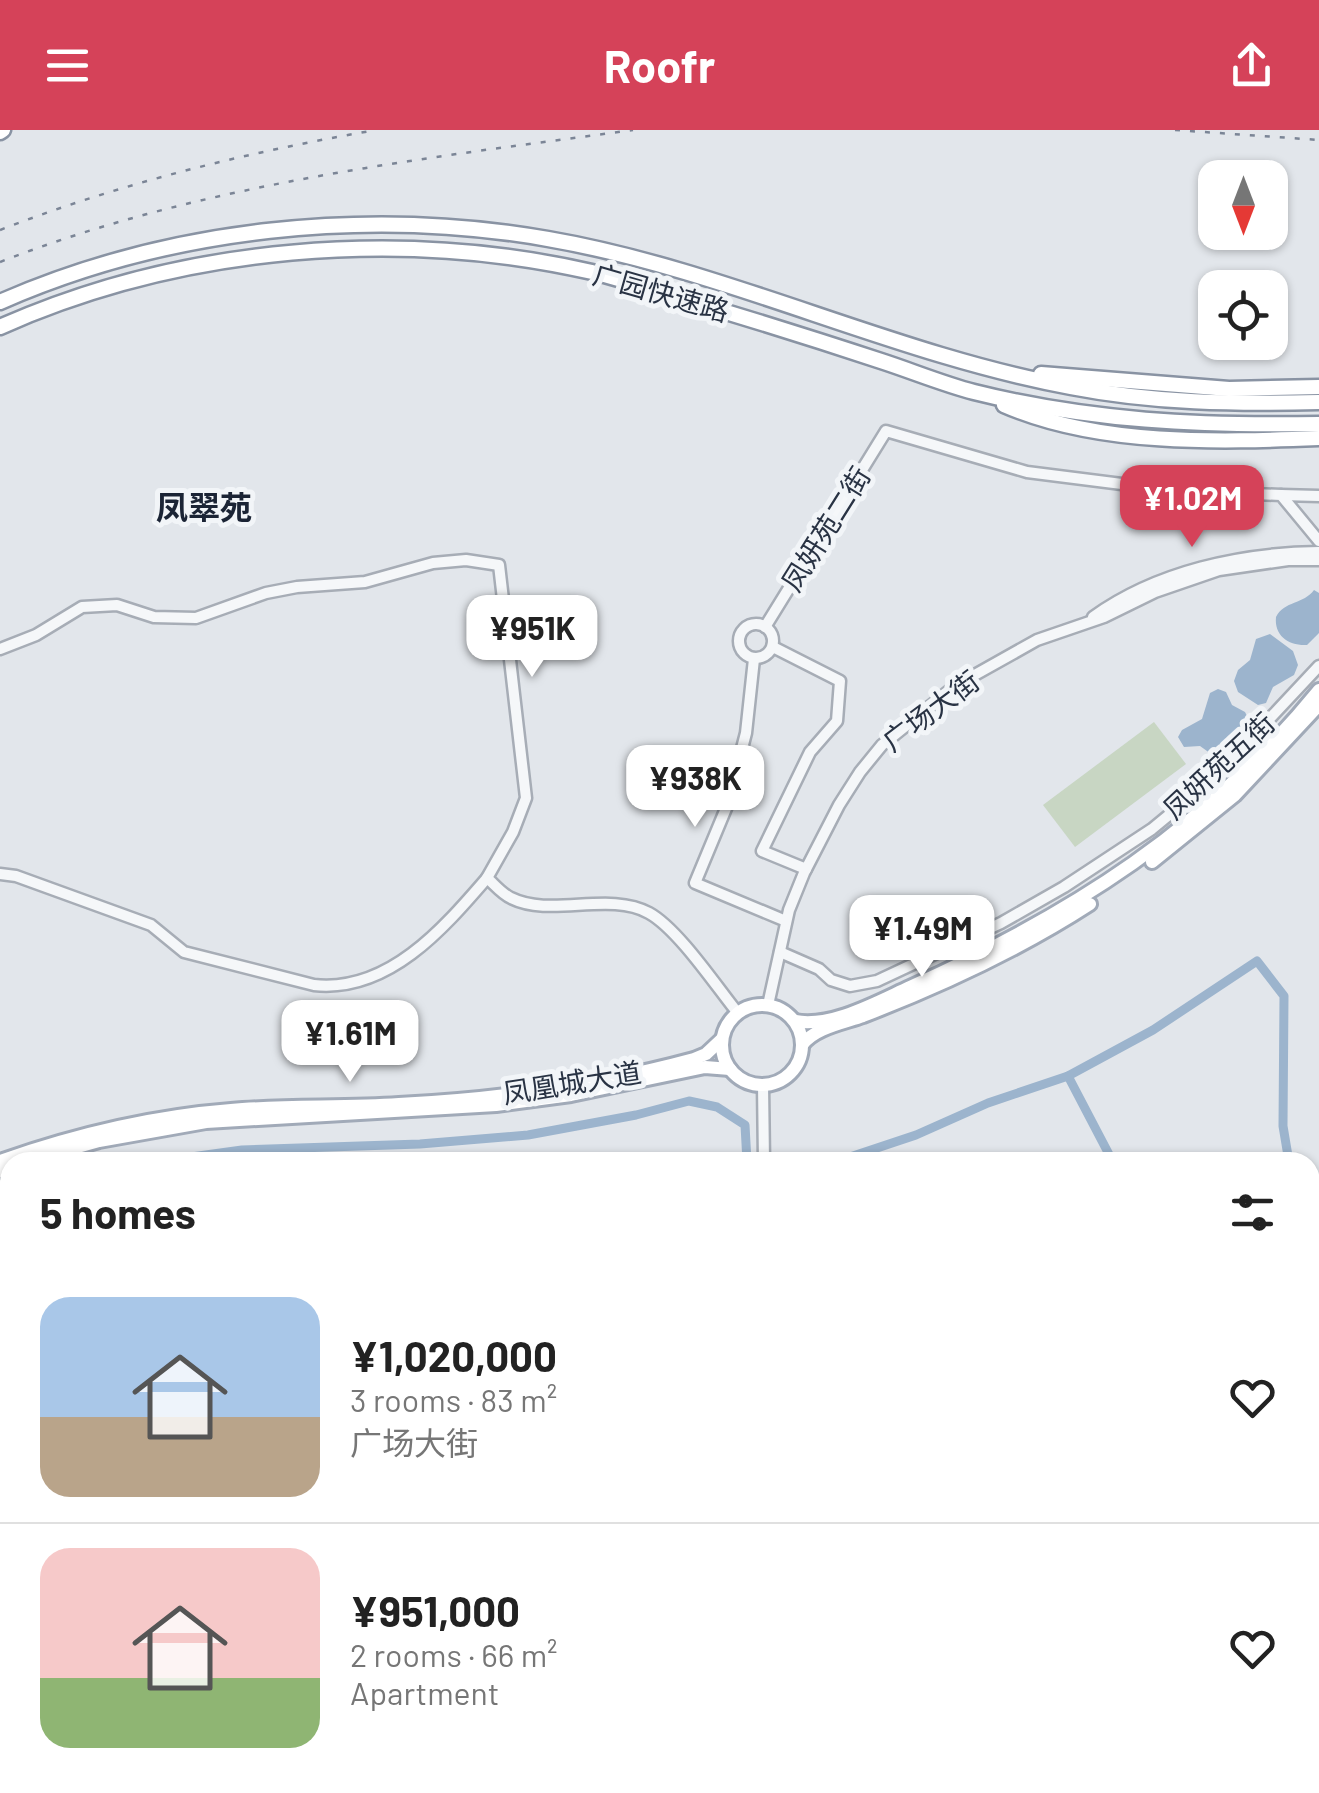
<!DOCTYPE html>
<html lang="en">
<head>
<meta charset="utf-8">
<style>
	body { margin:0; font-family:Barlow,"Noto Sans SC",sans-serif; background:#f2f2f2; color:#222; height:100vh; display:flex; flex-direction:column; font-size:38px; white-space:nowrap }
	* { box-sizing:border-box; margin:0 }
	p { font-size:32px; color:#767676 }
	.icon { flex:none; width:55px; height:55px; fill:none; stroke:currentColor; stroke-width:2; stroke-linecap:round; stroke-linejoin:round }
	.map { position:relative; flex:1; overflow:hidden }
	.side { position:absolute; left:0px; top:1022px; width:1320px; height:642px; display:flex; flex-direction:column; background:#fff; border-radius:30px 30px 0 0; box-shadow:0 2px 8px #0004 }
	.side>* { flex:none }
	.needle { width:65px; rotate:180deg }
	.buttons { position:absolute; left:1198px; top:30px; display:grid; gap:20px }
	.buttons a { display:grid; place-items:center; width:90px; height:90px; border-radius:20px; background:#fff; box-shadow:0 2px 8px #0004; font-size:50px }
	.price { position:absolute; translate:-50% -85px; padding:0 22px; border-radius:20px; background:#fff; color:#222; font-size:32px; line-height:65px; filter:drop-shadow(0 2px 5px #0008) }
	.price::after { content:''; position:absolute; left:50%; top:60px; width:30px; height:22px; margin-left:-15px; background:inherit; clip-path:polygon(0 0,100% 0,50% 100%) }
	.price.selected { background:#d54259; color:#fff }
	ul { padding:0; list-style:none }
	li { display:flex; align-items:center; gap:30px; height:250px; padding:0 40px }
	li+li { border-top:2px solid #e0e0e0 }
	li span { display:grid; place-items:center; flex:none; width:280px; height:200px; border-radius:30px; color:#555 }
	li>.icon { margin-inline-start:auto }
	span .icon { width:120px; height:120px; fill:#fffc; stroke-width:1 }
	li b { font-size:42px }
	h2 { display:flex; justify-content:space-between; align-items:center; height:120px; padding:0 40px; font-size:42px }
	header { display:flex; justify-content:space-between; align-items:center; height:130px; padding:0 40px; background:#d54259; color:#fff; font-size:45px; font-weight:700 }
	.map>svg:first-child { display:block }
	.green { fill:#c8d6c3 }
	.water { fill:#9cb4cd }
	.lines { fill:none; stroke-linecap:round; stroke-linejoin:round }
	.canal { stroke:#9cb4cd; stroke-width:9 }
	.minor-casing { stroke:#a7adb6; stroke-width:15 }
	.major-casing { stroke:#a1aab8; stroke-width:18 }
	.highway-casing { stroke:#8993a3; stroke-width:19 }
	.minor { stroke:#f5f7f9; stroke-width:10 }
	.major { stroke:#fff; stroke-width:12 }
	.highway { stroke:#fff; stroke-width:14 }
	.rail { stroke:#7b8596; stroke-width:2.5; stroke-dasharray:5 10; stroke-linecap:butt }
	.labels { text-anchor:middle; stroke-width:10; stroke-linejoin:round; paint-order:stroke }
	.street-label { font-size:28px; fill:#293344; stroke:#f2f5f8 }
	.quarter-label { font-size:32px; font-weight:bold; fill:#1b2435; stroke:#f2f5f8 }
</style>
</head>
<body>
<header><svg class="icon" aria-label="menu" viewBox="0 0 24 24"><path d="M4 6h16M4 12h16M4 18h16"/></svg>Roofr<svg class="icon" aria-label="share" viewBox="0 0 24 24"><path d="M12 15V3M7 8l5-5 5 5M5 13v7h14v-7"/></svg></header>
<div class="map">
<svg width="1319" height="1663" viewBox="0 0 1319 1663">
	<rect width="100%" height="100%" fill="#e2e6eb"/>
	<path class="green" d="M1154,592l32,42 -111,83 -32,-42z"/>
	<g class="water">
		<path d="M1314,460l5,3v40l-12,12c-18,1 -33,-9 -31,-28 8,-16 28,-13 38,-27z"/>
		<path d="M1270,504l23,17 5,14 -4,10 -21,12 -7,16 -8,2 -20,-13 -4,-11 4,-11 12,-10 6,-21z"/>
		<path d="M1218,559l8,3 6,13 13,7 4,8 -3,9 -18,7 -5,16 -9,4 -14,-10 -16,1 -6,-10 4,-7 20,-11 8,-26z"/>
	</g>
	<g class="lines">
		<g class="canal">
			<path d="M1068,946l45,86"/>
			<path d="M155,1032l87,-12 178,-6 108,-9 108,-20 53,-14 28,6 28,18 2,37"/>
			<path d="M835,1032l81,-27 72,-32 80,-27 85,-46 104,-69 27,35 -1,130 6,36"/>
			<path d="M0,1073l10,-4"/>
			<path d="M1310,1082l9,22"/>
			<path d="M1310,1161l9,-22"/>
		</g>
		<defs>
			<g id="minor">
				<path d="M1281,365l38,1"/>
				<path d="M1093,487c64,-46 148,-64 226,-65"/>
				<circle cx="756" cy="511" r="17"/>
				<path d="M765,497l121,-196 141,41 150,19 104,4 38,46"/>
				<path d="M773,517l67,34 -3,40 -27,31 -48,99 44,18"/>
				<path d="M0,519l36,-14 46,-28 35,-2 37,12 42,1 70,-25 31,-6 68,-5 68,-19 33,-3 33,5 27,233 -13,34 -26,46c7,6 15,16 24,20 40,20 98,-7 138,15 29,16 67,73 88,99"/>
				<path d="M754,529l-8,74 -19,73 -32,77 91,38"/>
				<path d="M0,744l16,2 135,49 33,27 130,33c74,8 129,-56 173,-107"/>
				<path d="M780,822l39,17 12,11 19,6 27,-5 124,-58 63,-36 88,-58 63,-52 104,-111"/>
				<path d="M768,875l21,-95 15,-37 35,-68 21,-33 22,-27 73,-59 82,-46 67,-23 51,-25 64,-22 69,-10h31"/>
				<path d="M763,955l1,77"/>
				<path d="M0,1247h10"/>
				<path d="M1310,1597l9,-6"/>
				<path d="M1249,1655v8"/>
			</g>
			<g id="major">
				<path d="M1152,732l83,-67 84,-90"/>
				<circle cx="762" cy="915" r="40"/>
				<path d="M795,891c36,7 82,-19 115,-34 162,-73 296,-158 409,-297"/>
				<path d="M802,915c12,-17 41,-22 61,-29 78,-30 156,-66 227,-112"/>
				<path d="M0,1031c74,-26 153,-45 231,-51 56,-5 112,-2 168,-6 100,-5 199,-19 295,-45l12,-5 16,-15"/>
				<path d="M24,1032l75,-21 107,-19 290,-17 75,-10 134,-28 25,2"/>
				<path d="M0,1041l10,-4"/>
			</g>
			<g id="highway">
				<path d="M0,2l3,-2"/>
				<path d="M0,172c168,-74 368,-95 548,-63 179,31 344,115 523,148 82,16 164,17 248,15"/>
				<path d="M0,197c182,-81 399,-99 592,-55 30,7 58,17 87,26 68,20 135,41 202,63 31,10 62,23 93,31 116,29 226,34 345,32"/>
				<path d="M1041,244l188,15 90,-2"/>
				<path d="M1004,275c94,41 214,37 315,33"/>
			</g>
		</defs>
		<use href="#minor" class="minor-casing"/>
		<use href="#major" class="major-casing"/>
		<use href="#highway" class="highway-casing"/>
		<use href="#minor" class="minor"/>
		<use href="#major" class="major"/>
		<use href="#highway" class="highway"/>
		<g class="rail">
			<path d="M1175,0l144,10"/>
			<path d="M0,100c121,-47 248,-78 376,-100"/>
			<path d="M0,132c202,-79 420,-103 633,-132"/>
		</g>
	</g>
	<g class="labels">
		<g class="street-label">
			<text transform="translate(661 163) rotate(16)" y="10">广园快速路</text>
			<text transform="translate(826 399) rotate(-58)" y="10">凤妍苑二街</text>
			<text transform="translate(931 581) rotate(-37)" y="10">广场大街</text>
			<text transform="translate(1219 636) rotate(-43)" y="10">凤妍苑五街</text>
			<text transform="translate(572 953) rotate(-9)" y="10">凤凰城大道</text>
		</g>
		<g class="quarter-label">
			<text x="204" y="389">凤翠苑</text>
		</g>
	</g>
</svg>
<div class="buttons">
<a><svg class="needle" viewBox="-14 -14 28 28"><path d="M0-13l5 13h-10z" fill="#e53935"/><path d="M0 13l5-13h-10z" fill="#767676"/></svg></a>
<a><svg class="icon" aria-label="locate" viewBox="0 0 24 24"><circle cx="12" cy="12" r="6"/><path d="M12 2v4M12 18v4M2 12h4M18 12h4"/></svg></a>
</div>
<b class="price selected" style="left:1192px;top:420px">¥1.02M</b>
<b class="price" style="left:532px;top:550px">¥951K</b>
<b class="price" style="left:695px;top:700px">¥938K</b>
<b class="price" style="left:922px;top:850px">¥1.49M</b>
<b class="price" style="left:350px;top:955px">¥1.61M</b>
<section class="side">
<h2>5 homes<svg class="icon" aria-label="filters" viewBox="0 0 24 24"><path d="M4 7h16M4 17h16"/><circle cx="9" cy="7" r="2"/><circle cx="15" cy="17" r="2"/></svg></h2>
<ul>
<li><span style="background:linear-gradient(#a9c7e8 60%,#b9a48a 0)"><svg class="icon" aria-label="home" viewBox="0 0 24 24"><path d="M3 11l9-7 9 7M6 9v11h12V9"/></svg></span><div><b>¥1,020,000</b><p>3 rooms · 83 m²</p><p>广场大街</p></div><svg class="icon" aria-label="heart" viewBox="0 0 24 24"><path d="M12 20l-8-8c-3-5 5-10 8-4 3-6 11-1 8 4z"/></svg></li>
<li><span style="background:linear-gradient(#f6c9c9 65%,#8fb573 0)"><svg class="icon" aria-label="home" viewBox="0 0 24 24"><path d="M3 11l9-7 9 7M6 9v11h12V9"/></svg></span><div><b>¥951,000</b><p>2 rooms · 66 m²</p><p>Apartment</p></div><svg class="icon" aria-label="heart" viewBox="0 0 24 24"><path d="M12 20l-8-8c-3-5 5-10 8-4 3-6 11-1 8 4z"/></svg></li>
</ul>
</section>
</div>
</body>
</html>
